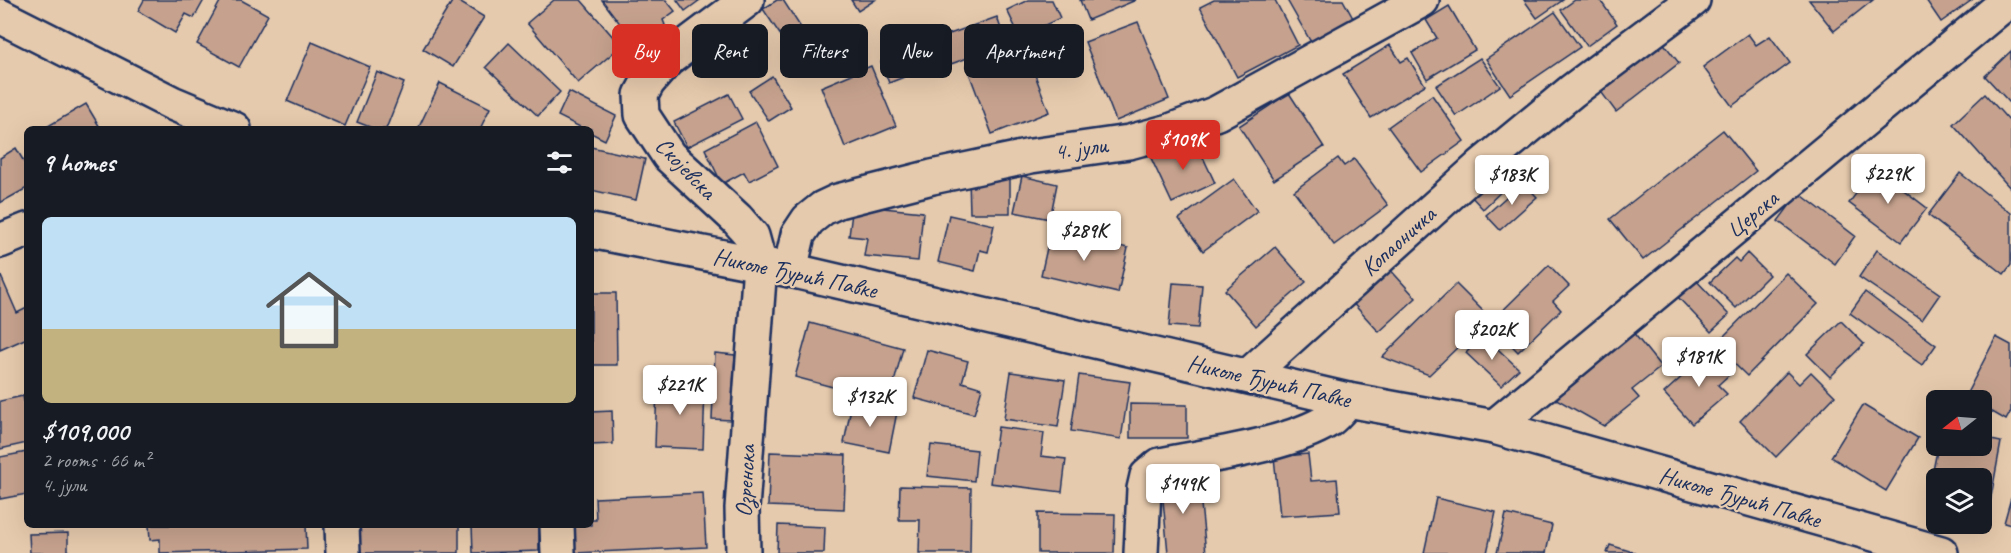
<!DOCTYPE html>
<html lang="en">
<head>
<meta charset="utf-8">
<style>
	body { margin:0; font-family:Caveat,sans-serif; background:#242831; color:#f1f3f6; height:100vh; display:flex; flex-direction:column; font-size:22px; white-space:nowrap }
	* { box-sizing:border-box; margin:0 }
	p { font-size:20px; color:#9ea1a6 }
	.icon { flex:none; width:33px; height:33px; fill:none; stroke:currentColor; stroke-width:2; stroke-linecap:round; stroke-linejoin:round }
	.map { position:relative; flex:1; overflow:hidden }
	.panel { position:absolute; left:24px; top:126px; width:570px; height:402px; display:flex; flex-direction:column; background:#171b24; border-radius:9px; box-shadow:0 6px 24px #0002 }
	.panel>* { flex:none }
	.top-card { position:absolute; left:612px; top:24px; width:570px; height:54px; display:flex; gap:12px }
	.needle { width:39px; rotate:253deg }
	.controls { position:absolute; left:1926px; top:390px; display:grid; gap:12px }
	.controls a { display:grid; place-items:center; width:66px; height:66px; border-radius:9px; background:#171b24; box-shadow:0 6px 24px #0002; font-size:30px }
	.price { position:absolute; translate:-50% -51px; padding:0 14px; border-radius:6px; background:#fff; color:#222; font-size:20px; line-height:39px; filter:drop-shadow(0 2px 3px #0008) }
	.price::after { content:''; position:absolute; left:50%; top:36px; width:18px; height:14px; margin-left:-9px; background:inherit; clip-path:polygon(0 0,100% 0,50% 100%) }
	.price.selected { background:#d93025; color:#fff }
	ul { padding:0; list-style:none }
	li { display:grid; align-content:center; gap:12px; height:318px; padding:0 18px }
	li+li { border-top:2px solid #363941 }
	li span { display:grid; place-items:center; height:186px; border-radius:9px; color:#555 }
	li>.icon { margin-inline-start:auto }
	span .icon { width:108px; height:108px; fill:#fffc; stroke-width:1 }
	li b { font-size:26px }
	h2 { display:flex; justify-content:space-between; align-items:center; height:72px; padding:0 18px; font-size:26px }
	.pill { padding:0 21px; border-radius:9px; background:#171b24; box-shadow:0 6px 24px #0002; font-size:21px; line-height:54px }
	.pill.selected { background:#d93025; color:#fff }
	.map>svg:first-child { display:block }
	.building { fill:#c6a28e; stroke:#1b2f5e; stroke-width:1.5 }
	.lines { fill:none; stroke-linecap:round; stroke-linejoin:round }
	.minor-casing { stroke:#1b2f5e; stroke-width:38 }
	.minor { stroke:#e6caad; stroke-width:33 }
	.labels { text-anchor:middle; stroke-width:4.5; stroke-linejoin:round; paint-order:stroke }
	.street-label { font-size:24px; fill:#1b2f5e; stroke:#e6caad }
</style>
</head>
<body>
<div class="map">
<svg width="2011" height="553" viewBox="0 0 2011 553">
	<rect width="100%" height="100%" fill="#e6caad"/>
	<filter id="ink" filterUnits="userSpaceOnUse"><feTurbulence type="fractalNoise" baseFrequency=".0167" numOctaves="2"/><feDisplacementMap in="SourceGraphic" scale="12" xChannelSelector="R" yChannelSelector="G"/><feConvolveMatrix kernelMatrix="1 2 1 2 8 2 1 2 1" color-interpolation-filters="sRGB"/></filter>
	<g filter="url(#ink)">
		<g class="building">
			<path d="M144,0h60l-10,18 -8,-4 -11,19 -37,-22z"/>
			<path d="M221,0h20l27,15 -29,52 -42,-23z"/>
			<path d="M453,0h3l28,17 -31,50 -30,-18z"/>
			<path d="M554,0h27l40,46 -43,37 -51,-60z"/>
			<path d="M602,0h64l9,11 -12,9 2,5 -28,21z"/>
			<path d="M677,0h23l-15,11z"/>
			<path d="M777,0h6l37,57 -17,12 -40,-60z"/>
			<path d="M851,0h24l-17,11z"/>
			<path d="M1028,0h24l8,18 -40,19 -13,-27z"/>
			<path d="M1080,0h56l-48,20z"/>
			<path d="M1214,0h61l23,45 -61,32 -37,-70z"/>
			<path d="M1287,0h56l11,20 -42,24z"/>
			<path d="M1524,0h39l-26,18z"/>
			<path d="M1575,0h25l17,24 -30,22 -26,-36z"/>
			<path d="M1809,0h64l-39,31z"/>
			<path d="M1926,0h46l-31,22z"/>
			<path d="M1449,6l26,44 -48,29 -15,-26 25,-15 -11,-18z"/>
			<path d="M1555,12l25,35 -70,48 -24,-36z"/>
			<path d="M997,17l9,27 -77,28 -10,-27z"/>
			<path d="M1138,22l31,77 -53,22 -31,-79z"/>
			<path d="M1748,34l8,11 14,-9 20,27 -58,43 -29,-39z"/>
			<path d="M1662,41l17,22 -63,49 -17,-23z"/>
			<path d="M312,42l58,25 -25,59 -58,-25z"/>
			<path d="M509,43l51,49 -22,24 -52,-49z"/>
			<path d="M1023,43l26,69 -57,22 -26,-69z"/>
			<path d="M1390,45l11,17 7,-4 17,27 -54,33 -28,-44z"/>
			<path d="M911,50l8,21 -30,12 -8,-21z"/>
			<path d="M2011,51v53l-26,-28z"/>
			<path d="M1480,58l20,28 -44,30 -20,-30z"/>
			<path d="M871,66l25,60 -51,21 -24,-60z"/>
			<path d="M377,72l27,11 -18,46h-11l-18,-7z"/>
			<path d="M772,76l19,31 -22,14 -20,-30z"/>
			<path d="M440,83l50,25 -10,21h-62z"/>
			<path d="M569,92l47,24 -11,24 -14,-7v-4h-7l-26,-13z"/>
			<path d="M1289,93l35,54 -50,33 -35,-54z"/>
			<path d="M729,94l13,25 -55,28 -13,-25z"/>
			<path d="M1985,94l26,29v66l-58,-65z"/>
			<path d="M1432,95l32,46 -43,31 -33,-45z"/>
			<path d="M86,104l15,25h-58z"/>
			<path d="M756,122l22,44 -29,15 -5,-9 -22,12 -17,-35z"/>
			<path d="M1723,130l33,41 -113,89 -33,-41z"/>
			<path d="M1194,138l21,45 -43,20 -21,-45z"/>
			<path d="M591,147l54,12 -9,41 -45,-10z"/>
			<path d="M16,148l11,19v21l-27,15v-45z"/>
			<path d="M1338,158l6,8 10,-7 34,46 -54,40 -40,-54z"/>
			<path d="M1497,168l14,14 -28,27 -14,-15z"/>
			<path d="M1875,168l52,40 -26,34 -52,-39z"/>
			<path d="M1960,173l51,40v52l-7,9 -76,-59z"/>
			<path d="M1022,176l35,8 -7,35 -36,-7z"/>
			<path d="M1010,177v36h-40l-1,-35z"/>
			<path d="M1234,179l23,32 -54,40 -24,-32z"/>
			<path d="M1523,182l14,15 -37,33 -14,-15z"/>
			<path d="M1799,193l56,43 -20,28 -57,-43z"/>
			<path d="M853,205l70,7 -5,49 -54,-5 3,-18 -18,-2z"/>
			<path d="M949,215l45,10 -6,27 -8,-2 -5,21 -37,-9z"/>
			<path d="M1051,230l77,18 -10,45 -77,-18z"/>
			<path d="M1275,247l31,35 -50,44 -31,-36z"/>
			<path d="M1877,250l63,44 -18,26 -63,-43z"/>
			<path d="M1747,253l22,22 -33,33 -26,-26 25,-24 4,4z"/>
			<path d="M1386,265l30,33 -37,34 -30,-33z"/>
			<path d="M1549,265l20,21 -16,15 8,9 -43,42 -28,-29z"/>
			<path d="M1786,273l32,31 -71,72 -32,-31z"/>
			<path d="M0,274l17,39 10,-5v30l-27,12z"/>
			<path d="M1692,276l37,39 -18,17 -37,-39z"/>
			<path d="M1173,283l29,2 -4,43 -29,-2z"/>
			<path d="M1456,284l33,33 -60,58 -47,-18z"/>
			<path d="M1865,292l71,53 -14,20 -72,-52z"/>
			<path d="M591,293h25l1,72h-26z"/>
			<path d="M1841,321l23,23 -34,33 -23,-23z"/>
			<path d="M810,323l93,25 -14,54 -94,-25z"/>
			<path d="M1632,331l29,36 -29,23 7,8 -35,28 -53,-30z"/>
			<path d="M1483,335l36,34 -18,17 -35,-33z"/>
			<path d="M1996,337l15,8v66l-5,9 -24,-14v-6h-10l-7,-3z"/>
			<path d="M927,350l41,11 -6,21 20,6 -8,26 -60,-16z"/>
			<path d="M1709,352l21,22 -12,11 9,9 -35,30 -28,-31z"/>
			<path d="M715,353l20,2 -4,65 -19,-1z"/>
			<path d="M1011,372l54,8 -7,47 -54,-8z"/>
			<path d="M1787,372l12,12 12,-12 24,24 -59,61 -36,-36z"/>
			<path d="M1079,375l51,7 -9,57 -50,-8z"/>
			<path d="M657,384l48,2 -2,63 -48,-2z"/>
			<path d="M23,396l4,21v26l-27,6v-48z"/>
			<path d="M852,403l45,9 -8,40 -45,-9z"/>
			<path d="M1130,404l57,1v33h-57z"/>
			<path d="M1863,405l55,33 -32,53 -55,-34z"/>
			<path d="M612,411l1,33 -22,1v-33z"/>
			<path d="M998,427l46,6 -3,23 25,3 -4,33 -72,-9z"/>
			<path d="M1982,438l19,4 -12,66 -7,-2v-28h-46v19l-8,-2 10,-49h44z"/>
			<path d="M931,445l46,5 -3,31 -47,-5z"/>
			<path d="M27,452v42l-27,5v-42z"/>
			<path d="M770,452l76,3 -2,54 -76,-3z"/>
			<path d="M1308,454l3,27 26,-2 3,33 -60,4 -6,-59z"/>
			<path d="M1198,475l8,78h-38l-7,-74z"/>
			<path d="M900,486l71,2 -1,65h-51l1,-33h-21z"/>
			<path d="M703,493l3,54 -131,6 -2,-28h18v-5h5l-1,-22z"/>
			<path d="M1436,498l60,14 -9,41h-63z"/>
			<path d="M2011,498v27l-7,-2z"/>
			<path d="M1038,513l77,1 -1,39h-76z"/>
			<path d="M1506,514l46,11 -6,28h-49z"/>
			<path d="M149,525h157l1,24 -147,4v-14l-10,1z"/>
			<rect x="350" y="525" width="109" height="28"/>
			<path d="M472,525h67v26l-66,2z"/>
			<path d="M778,525l47,2 -1,26h-47z"/>
			<path d="M68,533v20h-38l-1,-19z"/>
			<path d="M1610,545l26,8h-29z"/>
		</g>
		<g class="lines">
			<defs>
				<g id="minor">
					<path d="M0,16l172,87 62,26"/>
					<path d="M591,231l199,39 558,130 146,27 447,126"/>
					<path d="M0,241l27,-11"/>
					<path d="M790,270l8,-35 10,-15 15,-12 15,-7 94,-24 99,-21 98,-14 41,-11 47,-18 205,-113"/>
					<path d="M1248,376l233,-210 91,-75 121,-91"/>
					<path d="M1494,427l515,-427"/>
					<path d="M342,525l1,28"/>
					<path d="M557,525l1,28"/>
					<path d="M743,553l-1,-45 18,-243 -8,-29 -15,-17 -68,-63 -27,-41 -1,-20 7,-13 19,-22 80,-60"/>
					<path d="M1141,553l3,-64 3,-13 13,-11c49,-10 127,-19 169,-45 7,-5 13,-13 19,-20"/>
				</g>
			</defs>
			<use href="#minor" class="minor-casing"/>
			<use href="#minor" class="minor"/>
		</g>
	</g>
	<g class="labels">
		<g class="street-label">
			<text transform="translate(1081 148) rotate(-8)" y="8">4. јули</text>
			<text transform="translate(686 168) rotate(46)" y="8">Скојевска</text>
			<text transform="translate(1752 214) rotate(-40)" y="8">Церска</text>
			<text transform="translate(1398 241) rotate(-42)" y="8">Копаоничка</text>
			<text transform="translate(795 273) rotate(12)" y="8">Николе Ђурић Павке</text>
			<text transform="translate(1269 381) rotate(13)" y="8">Николе Ђурић Павке</text>
			<text transform="translate(745 481) rotate(-87)" y="8">Озренска</text>
			<text transform="translate(1740 497) rotate(16)" y="8">Николе Ђурић Павке</text>
		</g>
	</g>
</svg>
<div class="controls">
<a><svg class="needle" viewBox="-14 -14 28 28"><path d="M0-13l5 13h-10z" fill="#e53935"/><path d="M0 13l5-13h-10z" fill="#9ea1a6"/></svg></a>
<a><svg class="icon" aria-label="layers" viewBox="0 0 24 24"><path d="M12 4l9 5-9 5-9-5zM3 14l9 5 9-5"/></svg></a>
</div>
<b class="price selected" style="left:1183px;top:171px">$109K</b>
<b class="price" style="left:1888px;top:205px">$229K</b>
<b class="price" style="left:1512px;top:206px">$183K</b>
<b class="price" style="left:1084px;top:262px">$289K</b>
<b class="price" style="left:1492px;top:361px">$202K</b>
<b class="price" style="left:1699px;top:388px">$181K</b>
<b class="price" style="left:680px;top:416px">$221K</b>
<b class="price" style="left:870px;top:428px">$132K</b>
<b class="price" style="left:1183px;top:515px">$149K</b>
<div class="top-card">
<a class="pill selected">Buy</a>
<a class="pill">Rent</a>
<a class="pill">Filters</a>
<a class="pill">New</a>
<a class="pill">Apartment</a>
</div>
<section class="panel">
<h2>9 homes<svg class="icon" aria-label="filters" viewBox="0 0 24 24"><path d="M4 7h16M4 17h16"/><circle cx="9" cy="7" r="2"/><circle cx="15" cy="17" r="2"/></svg></h2>
<ul>
<li><span style="background:linear-gradient(#bfe0f5 60%,#c2b280 0)"><svg class="icon" aria-label="home" viewBox="0 0 24 24"><path d="M3 11l9-7 9 7M6 9v11h12V9"/></svg></span><div><b>$109,000</b><p>2 rooms · 66 m²</p><p>4. јули</p></div></li>
</ul>
</section>
</div>
</body>
</html>
